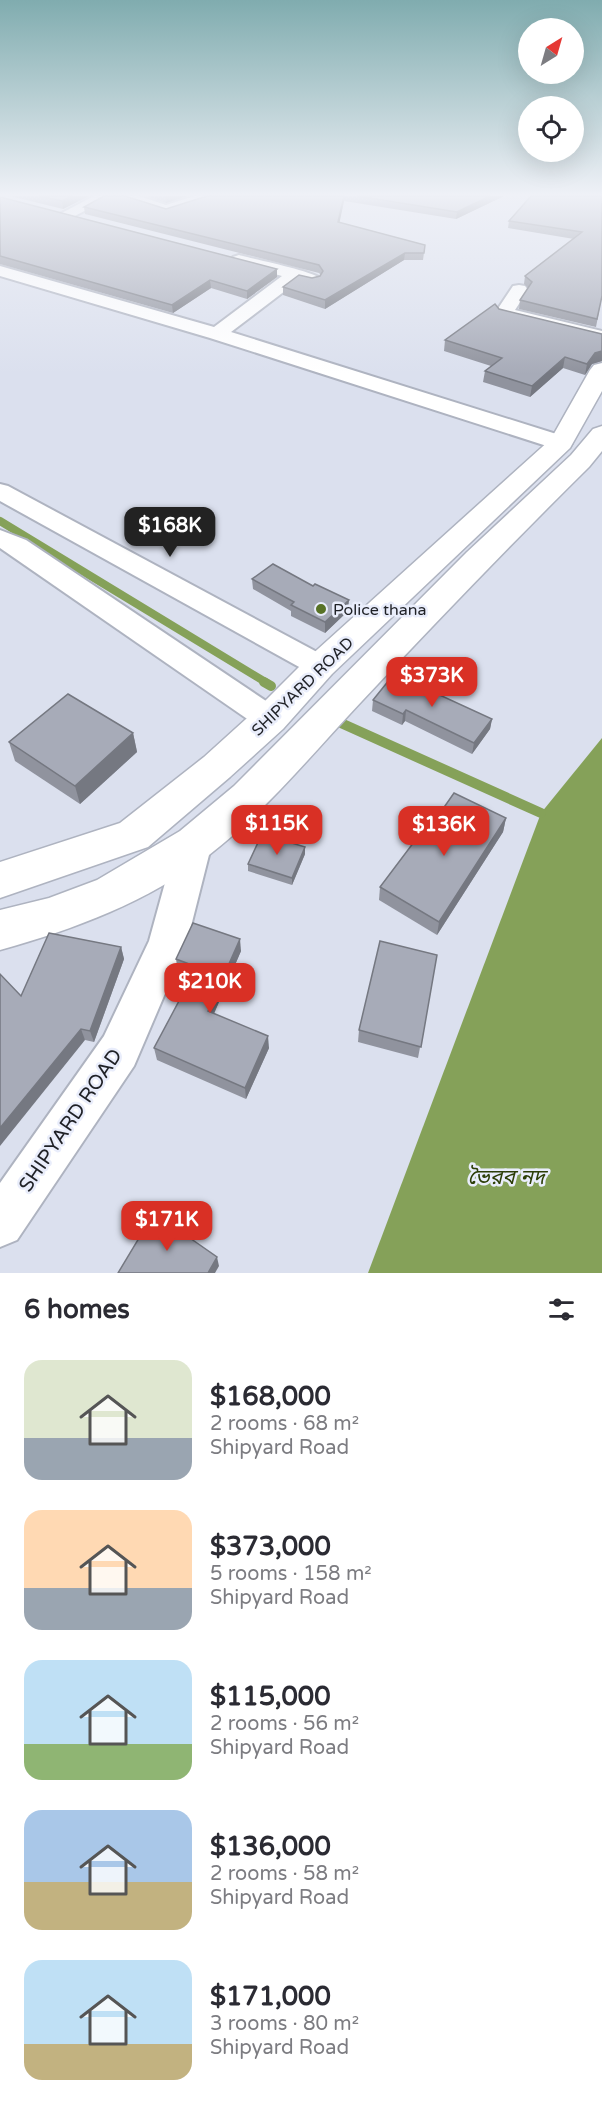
<!DOCTYPE html>
<html lang="en">
<head>
<meta charset="utf-8">
<style>
	body { margin:0; font-family:"Varela Round","Noto Sans Bengali",sans-serif; background:#f2f2f3; color:#2b2b33; height:100vh; display:flex; flex-direction:column; font-size:22px; white-space:nowrap }
	* { box-sizing:border-box; margin:0 }
	p { font-size:20px; color:#7c7c81 }
	.icon { flex:none; width:33px; height:33px; fill:none; stroke:currentColor; stroke-width:2; stroke-linecap:round; stroke-linejoin:round }
	.map { position:relative; height:1273px; overflow:hidden }
	.panel { display:flex; flex-direction:column; background:#fff; flex:1 }
	.panel>* { flex:none }
	.needle { width:39px; rotate:37deg }
	.fabs { position:absolute; left:518px; top:18px; display:grid; gap:12px }
	.fabs a { display:grid; place-items:center; width:66px; height:66px; border-radius:50%; background:#fff; box-shadow:0 6px 24px #0002; font-size:30px }
	.price { position:absolute; translate:-50% -51px; padding:0 14px; border-radius:12px; background:#d93025; color:#fff; font-size:20px; line-height:39px; filter:drop-shadow(0 2px 3px #0008) }
	.price::after { content:''; position:absolute; left:50%; top:36px; width:18px; height:14px; margin-left:-9px; background:inherit; clip-path:polygon(0 0,100% 0,50% 100%) }
	.price.on { background:#222; color:#fff }
	ul { padding:0; list-style:none }
	li { display:flex; align-items:center; gap:18px; height:150px; padding:0 24px }
	li span { display:grid; place-items:center; flex:none; width:168px; height:120px; border-radius:18px; color:#555 }
	li>.icon { margin-inline-start:auto }
	span .icon { width:72px; height:72px; fill:#fffc; stroke-width:1 }
	li b { font-size:26px }
	h2 { display:flex; justify-content:space-between; align-items:center; height:72px; padding:0 24px; font-size:26px }
	.map>svg:first-child { display:block }
	.water { fill:#85a159 }
	.lines { fill:none; stroke-linecap:round; stroke-linejoin:round }
	.stream-far1 { stroke:#85a159; stroke-width:8 }
	.stream { stroke:#85a159; stroke-width:10 }
	.street-casing { stroke:#aeb3c0; stroke-width:4 }
	.primary-casing { stroke:#aeb3c0; stroke-width:3 }
	.street { fill:#fff; fill-rule:evenodd }
	.primary { fill:#fff; fill-rule:evenodd }
	.wall { fill:#90939e }
	.shaded-wall { fill:#757881 }
	.building { fill:#a7abb8; stroke:#757881; stroke-width:1.5 }
	.poi-dot { fill:#587226; stroke:#e9edfb; stroke-width:2 }
	.labels { text-anchor:middle; stroke-width:5; stroke-linejoin:round; paint-order:stroke }
	.poi-label { font-size:16px; fill:#1f2126; stroke:#e9edfb; text-anchor:start }
	.street-label { font-size:16px; fill:#1f2126; stroke:#e9edfb }
	.near-street-label { font-size:20px; fill:#1f2126; stroke:#e9edfb }
	.near-water-label { font-size:21px; font-style:italic; fill:#2c3e07; stroke:#e9edfb }
</style>
</head>
<body>
<div class="map">
<svg width="602" height="1273" viewBox="0 0 602 1273">
	<rect width="100%" height="100%" fill="#dbe0ee"/>
	<path class="water" d="M602,738v535h-234l173,-460z"/>
	<g class="lines">
		<path class="stream-far1" d="M0,521l267,162"/>
		<g class="stream">
			<path d="M264,682l7,4"/>
			<path d="M332,719l209,94"/>
		</g>
		<defs>
			<g id="street">
				<path d="M94,196h19l-44,23h-10l-3,-3z"/>
				<path d="M118,196h21l27,9 28,-9h21l-2,3 -47,15 -46,-15z"/>
				<path d="M239,255c14,4 75,16 82,24l-3,4 -6,1 -14,-3 -67,51 338,106 3,5 -3,5 -8,2 -8,-2 -343,-110 -210,-62v-10l214,61 68,-51 -49,-13 -2,-3 2,-3z"/>
				<path d="M519,285l6,1 3,4 -13,20 87,21v12l-104,-26 -3,-4 18,-27z"/>
				<path d="M0,484l8,2 322,173 5,7 -5,7 -10,3 -10,-3 -310,-172z"/>
				<path d="M0,530l26,10 255,171 5,8 -5,8 -11,4 -11,-4 -259,-179z"/>
				<path d="M194,828l12,5 6,10 -25,99 -53,124 -117,174 -17,7v-64l104,-147 45,-95 27,-98 6,-10z"/>
			</g>
			<g id="primary">
				<path d="M602,363v28l-32,57 -238,226 -49,55 -53,48 -82,70 -148,51v-36l120,-39 84,-66 53,-48 51,-51 243,-219 39,-69 4,-5z"/>
				<path d="M602,426v25l-13,16c-77,76 -152,154 -227,234 -49,52 -96,110 -153,154 -62,47 -134,74 -209,95v-40l49,-12 48,-18 83,-49 54,-45 233,-234 104,-97 22,-26z"/>
			</g>
		</defs>
		<use href="#street" class="street-casing"/>
		<use href="#primary" class="primary-casing"/>
		<use href="#street" class="street"/>
		<use href="#primary" class="primary"/>
	</g>
	<g class="wall">
		<path d="M10,196h79l-26,13z"/>
		<path d="M146,196h41l-21,7z"/>
		<path d="M207,196h297l-48,23 -112,-18 -5,21 86,23 -2,15h-19l-79,49 -42,-14v-8l37,-11 1,-1 -2,-2 -234,-59 -1,-7 82,2z"/>
		<path d="M602,196v100l-6,31 -77,-18 1,-9 8,-12 -4,-4 1,-8 49,-37 -66,-11 1,-7z"/>
		<path d="M0,197l277,72v8l-30,22 -36,-11 -38,25 -173,-49z"/>
		<path d="M499,309l103,25v27l-10,3 -7,11 -22,-7 -33,29 -47,-15 2,-11 6,-5 -47,-15 1,-11z"/>
		<path d="M252,579l96,32 -23,22 -34,-17v-5l-38,-22z"/>
		<path d="M373,700l119,19 -2,10 -18,25 -67,-33 -3,4 -30,-14z"/>
		<path d="M133,733l4,19 -57,52 -65,-43 -6,-19z"/>
		<path d="M506,818l-3,14 -66,103 -58,-35 1,-13 44,-51z"/>
		<path d="M305,847v7l-13,31 -44,-14v-7z"/>
		<path d="M121,947l3,12 -30,83 -9,-2 -64,-44z"/>
		<path d="M241,951l-27,62 55,35 -23,51 -89,-39 -3,-12 38,-71 -14,-5 -2,-13z"/>
		<path d="M437,955l-19,103 -60,-16 1,-12z"/>
	</g>
	<g class="shaded-wall">
		<path d="M73,196h16l-26,13 -1,-8z"/>
		<path d="M165,196h22l-21,7z"/>
		<path d="M344,196v5l-6,29v-8z"/>
		<path d="M490,196h14l-48,23 1,-7z"/>
		<path d="M405,253l-1,7 -79,49v-9z"/>
		<path d="M277,269v8l-30,22v-8z"/>
		<path d="M210,280l1,8 -38,25 -1,-8z"/>
		<path d="M602,351v10l-10,3 -7,11 2,-11 8,-11z"/>
		<path d="M565,357l-2,11 -33,29 2,-11z"/>
		<path d="M349,600l-1,11 -23,22v-11z"/>
		<path d="M406,710l-1,11 -3,4 1,-11z"/>
		<path d="M492,719l-2,10 -18,25 2,-11z"/>
		<path d="M133,733l4,19 -57,52 -5,-18z"/>
		<path d="M506,818l-3,14 -66,103 2,-13z"/>
		<path d="M305,847v7l-13,31v-7z"/>
		<path d="M240,939l1,12 -31,72 -2,-12z"/>
		<path d="M121,947l3,12 -30,83 -4,-11z"/>
		<path d="M81,1029l4,11 -85,106v-18z"/>
		<path d="M268,1036l1,12 -23,51 -1,-11z"/>
		<path d="M217,1257l2,9 -4,7h-7z"/>
	</g>
	<g class="building">
		<path d="M39,196h34l-11,5z"/>
		<path d="M104,196h21l41,13 41,-13h137l-6,26 87,23 -1,8h-19l-80,47 -42,-13 16,-12 13,3 8,-2 3,-5 -4,-6 -235,-58z"/>
		<path d="M357,196h133l-33,16z"/>
		<path d="M531,196h71v100l-5,23 -77,-19 12,-18 -7,-6 57,-44 -73,-11z"/>
		<path d="M0,197l277,72 -30,22 -37,-11 -38,25 -172,-49z"/>
		<path d="M495,304l4,5 103,25v17l-7,2 -8,11 -22,-7 -33,29 -47,-15 17,-13 -57,-18z"/>
		<path d="M273,564l40,22 2,-2 34,16 -24,22 -34,-17 3,-3 -42,-23z"/>
		<path d="M394,674l98,45 -18,24 -68,-33 -3,4 -30,-14z"/>
		<path d="M68,694l65,39 -58,53 -66,-44z"/>
		<path d="M454,793l52,25 -67,104 -59,-35 40,-53 4,2z"/>
		<path d="M262,834l43,13 -13,31 -44,-14z"/>
		<path d="M193,923l47,16 -32,72 60,25 -23,52 -91,-40 43,-81 -21,-8z"/>
		<path d="M49,933l72,14 -31,84 -9,-2 -81,99v-154l21,22z"/>
		<path d="M380,941l57,14 -16,92 -62,-17z"/>
		<path d="M154,1213l63,44 -9,16h-90z"/>
	</g>
	<linearGradient id="sky" x2="0" y2="1"><stop stop-color="#80acaf"/><stop offset="0.52" stop-color="#eff1f7"/><stop offset="1" stop-color="#eff1f7" stop-opacity="0"/></linearGradient>
	<rect width="602" height="374" fill="url(#sky)"/>
	<circle class="poi-dot" cx="321" cy="609" r="6"/>
	<g class="labels">
		<g class="poi-label">
			<text x="333" y="615">Police thana</text>
		</g>
		<g class="street-label">
			<text transform="translate(302 686) rotate(-44)" y="6">SHIPYARD ROAD</text>
		</g>
		<g class="near-street-label">
			<text transform="translate(70 1120) rotate(-56)" y="7">SHIPYARD ROAD</text>
		</g>
		<g class="near-water-label">
			<text x="506" y="1184">ভৈরব নদ</text>
		</g>
	</g>
</svg>
<div class="fabs">
<a><svg class="needle" viewBox="-14 -14 28 28"><path d="M0-13l5 13h-10z" fill="#e53935"/><path d="M0 13l5-13h-10z" fill="#7c7c81"/></svg></a>
<a><svg class="icon" aria-label="locate" viewBox="0 0 24 24"><circle cx="12" cy="12" r="6"/><path d="M12 2v4M12 18v4M2 12h4M18 12h4"/></svg></a>
</div>
<b class="price on" style="left:170px;top:558px">$168K</b>
<b class="price" style="left:432px;top:708px">$373K</b>
<b class="price" style="left:277px;top:856px">$115K</b>
<b class="price" style="left:444px;top:857px">$136K</b>
<b class="price" style="left:210px;top:1014px">$210K</b>
<b class="price" style="left:167px;top:1252px">$171K</b>
</div>
<section class="panel">
<h2>6 homes<svg class="icon" aria-label="filters" viewBox="0 0 24 24"><path d="M4 7h16M4 17h16"/><circle cx="9" cy="7" r="2"/><circle cx="15" cy="17" r="2"/></svg></h2>
<ul>
<li><span style="background:linear-gradient(#dfe7d0 65%,#9aa5b1 0)"><svg class="icon" aria-label="home" viewBox="0 0 24 24"><path d="M3 11l9-7 9 7M6 9v11h12V9"/></svg></span><div><b>$168,000</b><p>2 rooms · 68 m²</p><p>Shipyard Road</p></div></li>
<li><span style="background:linear-gradient(#ffd9b3 65%,#9aa5b1 0)"><svg class="icon" aria-label="home" viewBox="0 0 24 24"><path d="M3 11l9-7 9 7M6 9v11h12V9"/></svg></span><div><b>$373,000</b><p>5 rooms · 158 m²</p><p>Shipyard Road</p></div></li>
<li><span style="background:linear-gradient(#bfe0f5 70%,#8fb573 0)"><svg class="icon" aria-label="home" viewBox="0 0 24 24"><path d="M3 11l9-7 9 7M6 9v11h12V9"/></svg></span><div><b>$115,000</b><p>2 rooms · 56 m²</p><p>Shipyard Road</p></div></li>
<li><span style="background:linear-gradient(#a9c7e8 60%,#c2b280 0)"><svg class="icon" aria-label="home" viewBox="0 0 24 24"><path d="M3 11l9-7 9 7M6 9v11h12V9"/></svg></span><div><b>$136,000</b><p>2 rooms · 58 m²</p><p>Shipyard Road</p></div></li>
<li><span style="background:linear-gradient(#bfe0f5 70%,#c2b280 0)"><svg class="icon" aria-label="home" viewBox="0 0 24 24"><path d="M3 11l9-7 9 7M6 9v11h12V9"/></svg></span><div><b>$171,000</b><p>3 rooms · 80 m²</p><p>Shipyard Road</p></div></li>
</ul>
</section>
</body>
</html>
